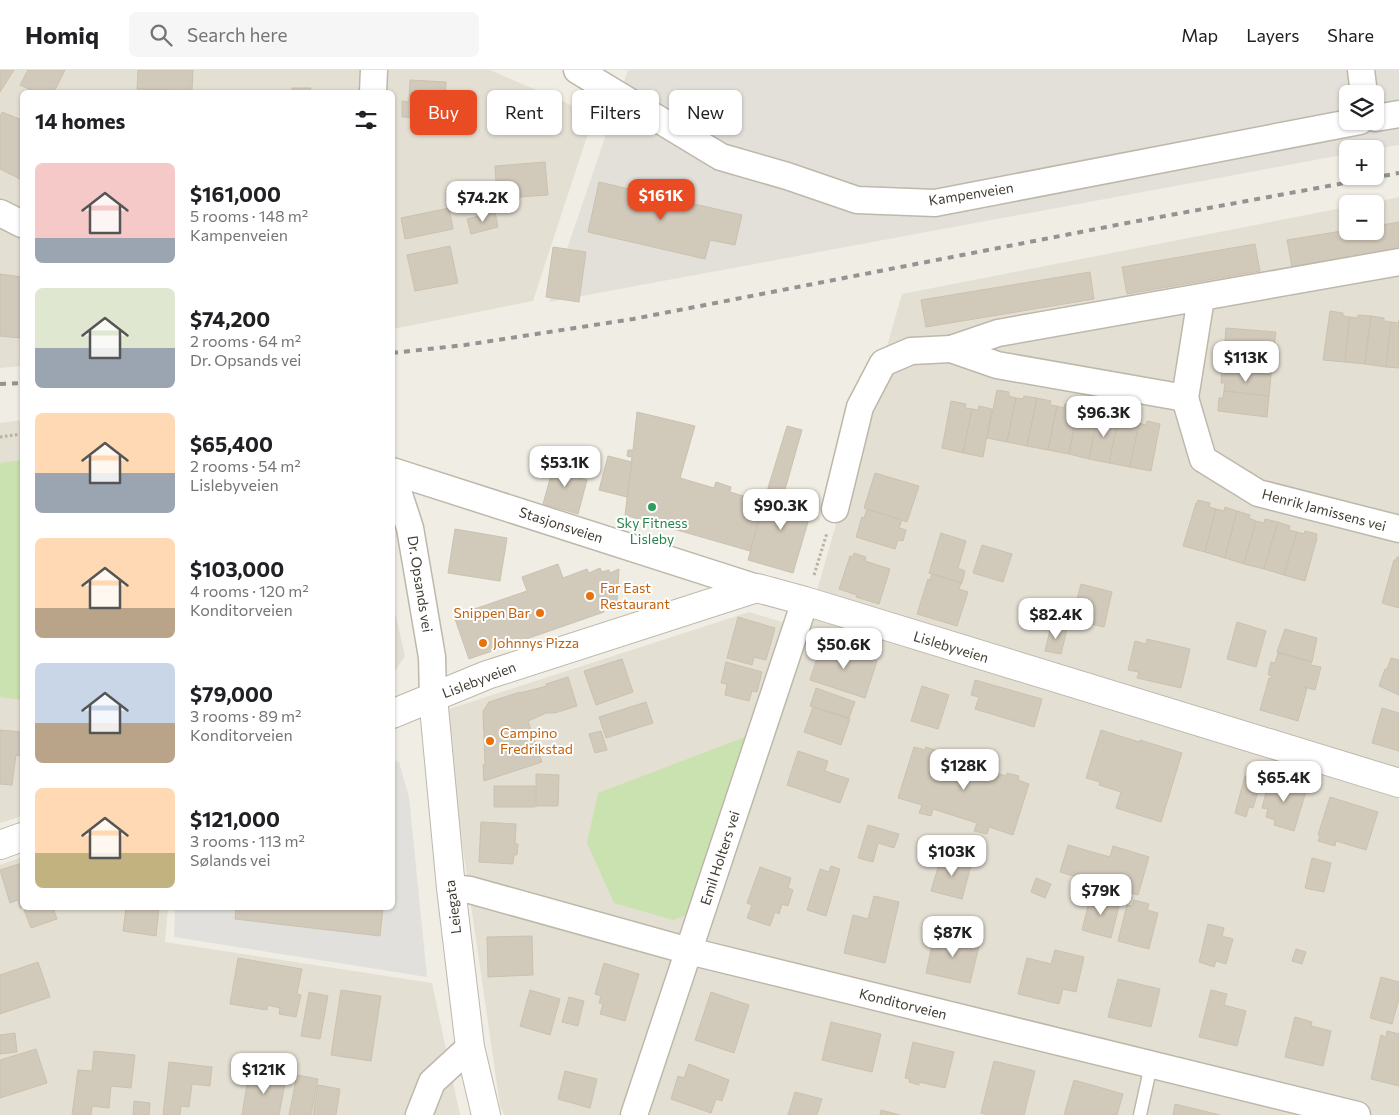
<!DOCTYPE html>
<html lang="en">
<head>
<meta charset="utf-8">
<style>
	body { margin:0; font-family:Commissioner,sans-serif; background:#f6f6f6; color:#202124; height:100vh; display:flex; flex-direction:column; font-size:19px; white-space:nowrap }
	* { box-sizing:border-box; margin:0 }
	p { font-size:16px; color:#757577 }
	.icon { flex:none; width:28px; height:28px; fill:none; stroke:currentColor; stroke-width:2; stroke-linecap:round; stroke-linejoin:round }
	.map { position:relative; flex:1; overflow:hidden }
	.details { position:absolute; left:20px; top:20px; width:375px; height:820px; display:flex; flex-direction:column; background:#fff; border-radius:8px; box-shadow:0 1px 4px #0004 }
	.details>* { flex:none }
	.banner { position:absolute; left:410px; top:20px; width:475px; height:45px; display:flex; gap:10px }
	.buttons { position:absolute; left:1339px; top:15px; display:grid; gap:10px }
	.buttons a { display:grid; place-items:center; width:45px; height:45px; border-radius:8px; background:#fff; box-shadow:0 1px 4px #0004; font-size:25px }
	.price { position:absolute; translate:-50% -42px; padding:0 11px; border-radius:10px; background:#fff; color:#222; font-size:16px; line-height:32px; filter:drop-shadow(0 1px 2px #0008) }
	.price::after { content:''; position:absolute; left:50%; top:30px; width:15px; height:11px; margin-left:-8px; background:inherit; clip-path:polygon(0 0,100% 0,50% 100%) }
	.price.selected { background:#e94b23; color:#fff }
	ul { padding:0; list-style:none }
	li { display:flex; align-items:center; gap:15px; height:125px; padding:0 15px }
	li span { display:grid; place-items:center; flex:none; width:140px; height:100px; border-radius:8px; color:#555 }
	li>.icon { margin-inline-start:auto }
	span .icon { width:60px; height:60px; fill:#fffc; stroke-width:1 }
	li b { font-size:21px }
	h2 { display:flex; justify-content:space-between; align-items:center; height:60px; padding:0 15px; font-size:21px }
	.tag { padding:0 18px; border-radius:8px; background:#fff; box-shadow:0 1px 4px #0004; font-size:18px; line-height:45px }
	.tag.selected { background:#e94b23; color:#fff }
	header { display:flex; align-items:center; gap:30px; box-sizing:border-box; height:70px; padding:0 25px; background:#fff; border-bottom:1px solid #e0e0e0 }
	header strong { font-size:24px }
	nav { display:flex; gap:28px; margin-inline-start:auto; font-size:18px }
	.search { width:350px; height:45px; background:#f6f6f6; display:flex; align-items:center; gap:12px; box-sizing:border-box; padding:0 18px; border-radius:8px; color:#757577; font-size:19px }
	.map>svg:first-child { display:block }
	.residential { fill:#e4dfd3 }
	.industrial { fill:#e3dfd9; fill-rule:evenodd }
	.green { fill:#c9e2af }
	.parking { fill:#e1e0dc }
	.building { fill:#d1c9ba; stroke:#cbc1ae }
	.lines { fill:none; stroke-linecap:round; stroke-linejoin:round }
	.service-casing { stroke:#beb8ab; stroke-width:15 }
	.minor-casing { stroke:#beb8ab; stroke-width:29 }
	.tertiary-casing { stroke:#beb8ab; stroke-width:30 }
	.path { stroke:#bcb19a; stroke-width:3; stroke-dasharray:2.5 2.5; stroke-linecap:butt }
	.service { stroke:#fff; stroke-width:12 }
	.minor { stroke:#fff; stroke-width:26 }
	.tertiary { stroke:#fff; stroke-width:28 }
	.rail { stroke:#939393; stroke-width:4; stroke-dasharray:6 6; stroke-linecap:butt }
	.leisure-dot { fill:#2e9e5b; stroke:#fff; stroke-width:2 }
	.food-dot { fill:#e8710a; stroke:#fff; stroke-width:2 }
	.labels { text-anchor:middle; stroke-width:4; stroke-linejoin:round; paint-order:stroke }
	.street-label { font-size:14px; fill:#423d34; stroke:#fff }
	.leisure-label { font-size:14px; fill:#27864d; stroke:#fff }
	.food-label { font-size:14px; fill:#c56008; stroke:#fff; text-anchor:start }
</style>
</head>
<body>
<header>
<strong>Homiq</strong>
<div class="search"><svg class="icon" aria-label="search" viewBox="0 0 24 24"><circle cx="10" cy="10" r="6"/><path d="M15 15l6 6"/></svg>Search here</div>
<nav><a>Map</a><a>Layers</a><a>Share</a></nav>
</header>
<div class="map">
<svg width="1399" height="1045" viewBox="0 0 1399 1045">
	<rect width="100%" height="100%" fill="#f0ede4"/>
	<g class="residential">
		<path d="M0,0h490l104,45 -61,186 -140,28 -1,-237h-370v274l-22,2z"/>
		<path d="M1399,127v918h-895l-4,-9 -57,-395 306,-99 57,17 96,-335 445,-87 1,24h27v-27h-9z"/>
		<path d="M22,350v396l-22,7v-400z"/>
		<path d="M393,534l12,52 -12,18h-1z"/>
		<path d="M22,787v51h146l-3,34 267,41 28,132h-460v-250z"/>
	</g>
	<path class="industrial" d="M628,0h771v75l-24,4h-27l-1,5 -798,148zM1348,24h27v27h-27z"/>
	<g class="green">
		<path d="M22,390v240l-22,-3v-234z"/>
		<path d="M753,664l-60,179 -20,7 -59,-17 -27,-60 11,-50z"/>
	</g>
	<path class="parking" d="M393,690l6,2 10,35 18,180 -253,-40 1,-29h217z"/>
	<g class="building">
		<path d="M0,0h14l-14,22z"/>
		<path d="M28,0h37l-11,22h-19l-15,-7z"/>
		<path d="M138,0h55l-1,21 -55,-2z"/>
		<path d="M410,10l36,2 -2,37 -42,-2v-16l7,1z"/>
		<path d="M292,18h19l-1,4h-18z"/>
		<path d="M2,42l20,8v60l-22,-11v-52z"/>
		<path d="M545,92l3,33 -29,2v3h-8v-2l-14,1 -2,-33z"/>
		<path d="M599,112l143,33 -7,30 -25,-5 -5,19 -117,-27z"/>
		<path d="M449,138l4,21 -48,10 -4,-21z"/>
		<path d="M495,142l3,15 -27,7 -4,-15z"/>
		<path d="M1399,152v27l-107,18 -5,-27 61,-10 27,1v-5z"/>
		<path d="M1255,174l5,27 -133,23 -5,-27z"/>
		<path d="M450,176l8,37 -43,8 -8,-36z"/>
		<path d="M553,177l33,5 -7,50 -33,-5z"/>
		<path d="M1090,202l4,27 -168,28 -5,-27z"/>
		<path d="M0,204l22,3 -1,61 -21,-2z"/>
		<path d="M1330,241l13,2v3l7,1 -5,45 -22,-2z"/>
		<path d="M1358,245l13,1 -6,48 -20,-2 5,-45 8,1z"/>
		<path d="M1371,246l13,2v3l7,1 -5,45 -21,-3z"/>
		<path d="M1399,250v48l-13,-1 5,-45 7,1z"/>
		<path d="M1226,258l50,4 -3,22 -45,-5 1,-7 -4,-1z"/>
		<path d="M1228,279l45,5 -2,21 -49,-5 2,-14h3z"/>
		<path d="M1222,300l49,5 -2,21 -45,-5 1,-8h-4z"/>
		<path d="M997,320l12,2v4l7,2 -9,44 -20,-4z"/>
		<path d="M1224,321l45,5 -2,21 -49,-6 1,-13h4z"/>
		<path d="M1024,326l13,2 -10,48 -20,-4 9,-44 7,1z"/>
		<path d="M1037,328l14,3 -1,4 7,1 -9,44 -21,-4z"/>
		<path d="M951,331l15,3 -1,4 7,1 -9,44 -21,-5z"/>
		<path d="M1065,334l13,3 -9,47 -21,-4 9,-44 7,2z"/>
		<path d="M979,336l13,3 -9,48 -20,-4 9,-44 6,1z"/>
		<path d="M1078,337l14,3 -1,3 7,2 -9,44 -20,-5z"/>
		<path d="M637,342l58,14 -15,52 34,10 2,-6 15,5 -1,5 34,10 -14,49 -125,-36 7,-58 -5,-1 1,-6h5z"/>
		<path d="M1106,343l13,3 -10,47 -20,-4 9,-44 7,1z"/>
		<path d="M1119,346l14,2 -1,4 7,1 -9,44 -21,-4z"/>
		<path d="M1147,351l13,3 -9,47 -21,-4 9,-44 7,2z"/>
		<path d="M787,356l15,4 -18,63 -16,-5z"/>
		<path d="M608,386l24,6 -5,35 -28,-7z"/>
		<path d="M555,391l23,5 -3,11 12,3 -9,34 -35,-10z"/>
		<path d="M875,403l44,13 -12,36 -43,-14z"/>
		<path d="M768,418l46,14 -21,71 -45,-13z"/>
		<path d="M1198,430l12,3 -1,4 7,2 -11,43 -22,-6 13,-43h1z"/>
		<path d="M1225,437l12,4 -12,47 -20,-6 11,-43 8,2z"/>
		<path d="M867,439l35,11 -3,8 7,2 -3,11 -5,-1 -3,9 -39,-12 6,-20 2,1z"/>
		<path d="M1237,441l13,4 -1,3 7,3 -12,43 -19,-6z"/>
		<path d="M1265,449l13,3 -14,47 -20,-5 12,-43 8,2z"/>
		<path d="M1278,452l12,4 -1,4 8,2 -13,43 -20,-6z"/>
		<path d="M455,459l52,9 -7,43 -52,-8z"/>
		<path d="M1305,461l12,3 -1,4h1l-12,43 -21,-6 13,-43 7,2z"/>
		<path d="M941,463l25,8 -8,27 7,3 -3,12 -33,-10z"/>
		<path d="M982,475l30,9 -9,28 -30,-9z"/>
		<path d="M854,483l12,4 -1,4 25,8 -11,35 -23,-7 1,-2 -18,-6 11,-33 3,1z"/>
		<path d="M1397,487h2v51l-17,-5 12,-43h2z"/>
		<path d="M558,494l5,14 24,-9 2,4 11,-5 2,4 7,-2 1,3 9,-4 -2,33 -15,5 2,5 -135,47 -15,-43 73,-25 -5,-14z"/>
		<path d="M932,504l29,9 -2,6 9,3 -11,34 -40,-12 11,-35 2,1z"/>
		<path d="M1081,514l31,8 -8,35 -32,-7z"/>
		<path d="M738,547l37,11 -9,32 -12,-3 -2,8 -25,-7z"/>
		<path d="M1237,552l29,9 -10,36 -29,-8z"/>
		<path d="M1051,556l16,3 -6,25 -16,-3z"/>
		<path d="M1285,559l32,9 -5,24 -35,-10z"/>
		<path d="M1147,569l43,10 -9,39 -44,-10 2,-6 -11,-2 7,-29 11,3z"/>
		<path d="M833,572l26,9 -1,4 19,6 -12,37 -55,-18 10,-31z"/>
		<path d="M1278,583l33,9v3l10,2 -6,23 -11,-3 3,1 -9,33 -38,-11 9,-32h2l1,-2 -4,-1 3,-13 4,1z"/>
		<path d="M1391,588l8,2v35l-20,-9 6,-17h2z"/>
		<path d="M622,589l11,33 -37,13 -12,-34z"/>
		<path d="M726,592l36,10 -5,20 -5,-1 -3,10 -24,-6 2,-11 -6,-1z"/>
		<path d="M568,607l9,29 -22,7h-9l-18,8 14,41 -58,19 -1,-16 2,-1 -2,-53 6,-9 31,-10v1l27,-7 -1,-2z"/>
		<path d="M975,610l67,19 -8,28 -59,-18 4,-12 -8,-2z"/>
		<path d="M922,616l27,9 -11,34 -27,-8z"/>
		<path d="M816,618l39,14 -6,16 -39,-12z"/>
		<path d="M646,632l7,21 -47,15 -7,-21z"/>
		<path d="M813,637l37,12 -9,26 -37,-13z"/>
		<path d="M1382,638l17,5v38l-27,-8z"/>
		<path d="M0,660l22,2v24l-6,-1 -4,30 -12,-1z"/>
		<path d="M1101,660l38,12 1,-2 42,13 -21,69 -45,-14 5,-16 -22,-7 1,-3 -14,-4z"/>
		<path d="M601,661l6,19 -12,3 -6,-19z"/>
		<path d="M914,677l11,3 1,-3 12,4 -1,3 14,5 1,-4 12,4 -1,4 17,5 1,-4 12,4 -1,4 14,4 1,-3 12,3 -1,4 11,4 -16,51 -24,-8 -2,7 -13,-3 3,-8 -44,-14 -2,7 -12,-3 3,-8 -24,-7z"/>
		<path d="M798,681l30,10 -3,10 24,8 -9,24 -53,-18z"/>
		<path d="M536,704l23,1 -1,31h-22z"/>
		<path d="M1245,706l16,5 -8,27 -4,-1 -3,10 -11,-4z"/>
		<path d="M1270,707l37,11 -13,43 -20,-6 1,-5 -9,-3 2,-8 -6,-1z"/>
		<rect x="494" y="716" width="41" height="21"/>
		<path d="M1330,727l48,15 -12,38 -30,-9 -1,5 -17,-5 2,-5 -2,-1z"/>
		<path d="M481,752l35,2 -1,20h3l-1,11h-3l-1,9 -34,-2z"/>
		<path d="M868,755l31,9 -5,14 -16,-5 -5,19 -15,-4z"/>
		<path d="M1068,775l42,12 3,-11 36,11 -11,38 -78,-23z"/>
		<path d="M942,784l30,8 -10,37 -31,-8z"/>
		<path d="M1312,788l19,5 -7,29 -19,-4z"/>
		<path d="M22,793v44l-2,1 -2,-8 -8,3 -10,-33z"/>
		<path d="M831,796l9,3 -14,47 -19,-6 13,-41 9,3z"/>
		<path d="M760,797l31,11 -3,10 5,2 -5,16 -6,-2 -3,10 -4,-2 -5,14 -23,-8 5,-13 -5,-2z"/>
		<path d="M1036,808l15,6 -6,14 -14,-6z"/>
		<path d="M1091,824l29,8 -9,36 -29,-8z"/>
		<path d="M874,826l25,6 -14,61 -41,-10 9,-38 15,4z"/>
		<path d="M1134,830l15,4 -2,6 11,3 -9,36 -31,-8 9,-36 5,1z"/>
		<path d="M32,838h21l4,11 -26,9 -7,-18z"/>
		<path d="M126,838h33l-3,28 -33,-5z"/>
		<path d="M236,838h147l-3,28 -145,-17z"/>
		<path d="M1208,854l16,4 -2,8 11,3 -7,25 -10,-3 -2,6 -15,-5z"/>
		<path d="M953,865l20,5 -1,5 7,1 -9,37 -44,-10 8,-37 18,4z"/>
		<path d="M532,866l1,39 -45,2 -1,-40z"/>
		<path d="M1296,879l10,3 -4,12 -10,-3z"/>
		<path d="M1055,880l29,7 -8,35 -13,-3 -4,15 -41,-10 9,-36 24,6z"/>
		<path d="M238,888l64,11 -5,25 4,1 -5,22 -17,-3 1,-6 -12,-3 -1,5 -37,-6z"/>
		<path d="M38,892l12,35 -50,17v-39z"/>
		<path d="M604,893l35,11 -14,47 -25,-7 3,-10 -4,-1 2,-7 -6,-2z"/>
		<path d="M1381,907l18,5v17l-7,25 -22,-6z"/>
		<path d="M1118,909l42,10 -9,38 -43,-10z"/>
		<path d="M341,920l40,6 -10,65 -40,-6z"/>
		<path d="M530,920l30,9 -10,36 -30,-9z"/>
		<path d="M1211,920l16,4 -3,11 22,6 -9,35 -38,-9z"/>
		<path d="M309,922l19,4 -8,43 -19,-3z"/>
		<path d="M711,922l38,13 -15,48 -39,-13z"/>
		<path d="M569,927l15,4 -6,25 -16,-4z"/>
		<path d="M1295,947l17,5 -1,4 20,5 -8,35 -38,-9z"/>
		<path d="M831,952l50,12 -9,38 -50,-12z"/>
		<path d="M1387,961l12,3v52l-28,-7 10,-44 5,2z"/>
		<path d="M15,963l2,19 -17,2v-19z"/>
		<path d="M913,972l41,10 -9,36 -26,-6v3l-10,-3 1,-3 -5,-1z"/>
		<path d="M36,979l11,34 -47,15v-38z"/>
		<path d="M94,981l41,4 -4,33 -20,-2 -2,22 -17,-2 -1,9h-19l6,-45 14,1z"/>
		<path d="M994,991l41,10 -11,44h-36l-7,-2z"/>
		<path d="M169,992l43,5 -2,19 -18,-2 -3,23 -8,-1 -1,9h-17z"/>
		<path d="M689,994l40,16 -7,21 -6,-2 -5,14 -40,-14 7,-23 6,2z"/>
		<path d="M565,1001l32,8 -7,29 -32,-9z"/>
		<path d="M249,1002l37,6 -7,37h-37z"/>
		<path d="M297,1005l21,4 -7,36h-22z"/>
		<path d="M1074,1010l49,14 -6,21h-53z"/>
		<path d="M318,1015l22,4 -4,26h-23z"/>
		<path d="M795,1022l27,7 -5,16h-29z"/>
		<path d="M134,1031l16,2 -1,12h-16z"/>
		<path d="M1175,1034l45,11h-47z"/>
		<path d="M881,1040l19,5h-20z"/>
	</g>
	<g class="lines">
		<defs>
			<path id="service" d="M1140,1045l11,-50"/>
			<g id="minor">
				<path d="M577,0l144,87 66,19 70,24 78,3 425,-82"/>
				<path d="M1361,0l3,24"/>
				<path d="M373,22l1,-22"/>
				<path d="M1375,48l24,-4"/>
				<path d="M0,143l22,11"/>
				<path d="M1201,228l-16,100 -188,-33 -46,-16 47,-16 401,-71"/>
				<path d="M1185,328l18,61 55,34 141,36"/>
				<path d="M392,401l365,117"/>
				<path d="M392,403l18,55 22,129 1,40"/>
				<path d="M835,439l25,-102 23,-44 28,-12 40,-2"/>
				<path d="M451,818l19,2 219,61 668,164"/>
				<path d="M419,1045l13,-33 38,-35"/>
				<path d="M634,1045l171,-514"/>
			</g>
			<g id="tertiary">
				<path d="M433,627l18,191 19,159 16,68"/>
				<path d="M392,644l95,-39 270,-87 48,13 594,182"/>
				<path d="M0,775l22,-8"/>
			</g>
		</defs>
		<use href="#service" class="service-casing"/>
		<use href="#minor" class="minor-casing"/>
		<use href="#tertiary" class="tertiary-casing"/>
		<g class="path">
			<path d="M0,367l22,-3"/>
			<path d="M814,505l13,-42"/>
		</g>
		<use href="#service" class="service"/>
		<use href="#minor" class="minor"/>
		<use href="#tertiary" class="tertiary"/>
		<g class="rail">
			<path d="M392,283l73,-8 168,-26 494,-96 272,-50"/>
			<path d="M0,314l22,-1"/>
		</g>
	</g>
	<circle class="leisure-dot" cx="652" cy="437" r="5"/>
	<g class="food-dot">
		<circle cx="590" cy="526" r="5"/>
		<circle cx="540" cy="543" r="5"/>
		<circle cx="483" cy="573" r="5"/>
		<circle cx="490" cy="671" r="5"/>
	</g>
	<g class="labels">
		<g class="street-label">
			<text transform="translate(971 124) rotate(-9)" y="5">Kampenveien</text>
			<text transform="translate(1324 440) rotate(15)" y="5">Henrik Jamissens vei</text>
			<text transform="translate(561 455) rotate(18)" y="5">Stasjonsveien</text>
			<text transform="translate(420 514) rotate(81)" y="5">Dr. Opsands vei</text>
			<text transform="translate(951 577) rotate(17)" y="5">Lislebyveien</text>
			<text transform="translate(479 610) rotate(-21)" y="5">Lislebyveien</text>
			<text transform="translate(720 788) rotate(-72)" y="5">Emil Holters vei</text>
			<text transform="translate(453 837) rotate(-97)" y="5">Leiegata</text>
			<text transform="translate(903 934) rotate(14)" y="5">Konditorveien</text>
		</g>
		<g class="leisure-label">
			<text x="652" y="458">Sky Fitness<tspan x="652" dy="16">Lisleby</tspan></text>
		</g>
		<g class="food-label">
			<text x="600" y="523">Far East<tspan x="600" dy="16">Restaurant</tspan></text>
			<text x="530" y="548" text-anchor="end">Snippen Bar</text>
			<text x="493" y="578">Johnnys Pizza</text>
			<text x="500" y="668">Campino<tspan x="500" dy="16">Fredrikstad</tspan></text>
		</g>
	</g>
</svg>
<div class="buttons">
<a><svg class="icon" aria-label="layers" viewBox="0 0 24 24"><path d="M12 4l9 5-9 5-9-5zM3 14l9 5 9-5"/></svg></a>
<a>+</a>
<a>−</a>
</div>
<b class="price selected" style="left:661px;top:151px">$161K</b>
<b class="price" style="left:483px;top:153px">$74.2K</b>
<b class="price" style="left:1246px;top:313px">$113K</b>
<b class="price" style="left:1104px;top:368px">$96.3K</b>
<b class="price" style="left:565px;top:418px">$53.1K</b>
<b class="price" style="left:781px;top:461px">$90.3K</b>
<b class="price" style="left:1056px;top:570px">$82.4K</b>
<b class="price" style="left:844px;top:600px">$50.6K</b>
<b class="price" style="left:964px;top:721px">$128K</b>
<b class="price" style="left:1284px;top:733px">$65.4K</b>
<b class="price" style="left:952px;top:807px">$103K</b>
<b class="price" style="left:1101px;top:846px">$79K</b>
<b class="price" style="left:953px;top:888px">$87K</b>
<b class="price" style="left:264px;top:1025px">$121K</b>
<div class="banner">
<a class="tag selected">Buy</a>
<a class="tag">Rent</a>
<a class="tag">Filters</a>
<a class="tag">New</a>
</div>
<section class="details">
<h2>14 homes<svg class="icon" aria-label="filters" viewBox="0 0 24 24"><path d="M4 7h16M4 17h16"/><circle cx="9" cy="7" r="2"/><circle cx="15" cy="17" r="2"/></svg></h2>
<ul>
<li><span style="background:linear-gradient(#f6c9c9 75%,#9aa5b1 0)"><svg class="icon" aria-label="home" viewBox="0 0 24 24"><path d="M3 11l9-7 9 7M6 9v11h12V9"/></svg></span><div><b>$161,000</b><p>5 rooms · 148 m²</p><p>Kampenveien</p></div></li>
<li><span style="background:linear-gradient(#dfe7d0 60%,#9aa5b1 0)"><svg class="icon" aria-label="home" viewBox="0 0 24 24"><path d="M3 11l9-7 9 7M6 9v11h12V9"/></svg></span><div><b>$74,200</b><p>2 rooms · 64 m²</p><p>Dr. Opsands vei</p></div></li>
<li><span style="background:linear-gradient(#ffd9b3 60%,#9aa5b1 0)"><svg class="icon" aria-label="home" viewBox="0 0 24 24"><path d="M3 11l9-7 9 7M6 9v11h12V9"/></svg></span><div><b>$65,400</b><p>2 rooms · 54 m²</p><p>Lislebyveien</p></div></li>
<li><span style="background:linear-gradient(#ffd9b3 70%,#b9a48a 0)"><svg class="icon" aria-label="home" viewBox="0 0 24 24"><path d="M3 11l9-7 9 7M6 9v11h12V9"/></svg></span><div><b>$103,000</b><p>4 rooms · 120 m²</p><p>Konditorveien</p></div></li>
<li><span style="background:linear-gradient(#c9d6e8 60%,#b9a48a 0)"><svg class="icon" aria-label="home" viewBox="0 0 24 24"><path d="M3 11l9-7 9 7M6 9v11h12V9"/></svg></span><div><b>$79,000</b><p>3 rooms · 89 m²</p><p>Konditorveien</p></div></li>
<li><span style="background:linear-gradient(#ffd9b3 65%,#c2b280 0)"><svg class="icon" aria-label="home" viewBox="0 0 24 24"><path d="M3 11l9-7 9 7M6 9v11h12V9"/></svg></span><div><b>$121,000</b><p>3 rooms · 113 m²</p><p>Sølands vei</p></div></li>
</ul>
</section>
</div>
</body>
</html>
